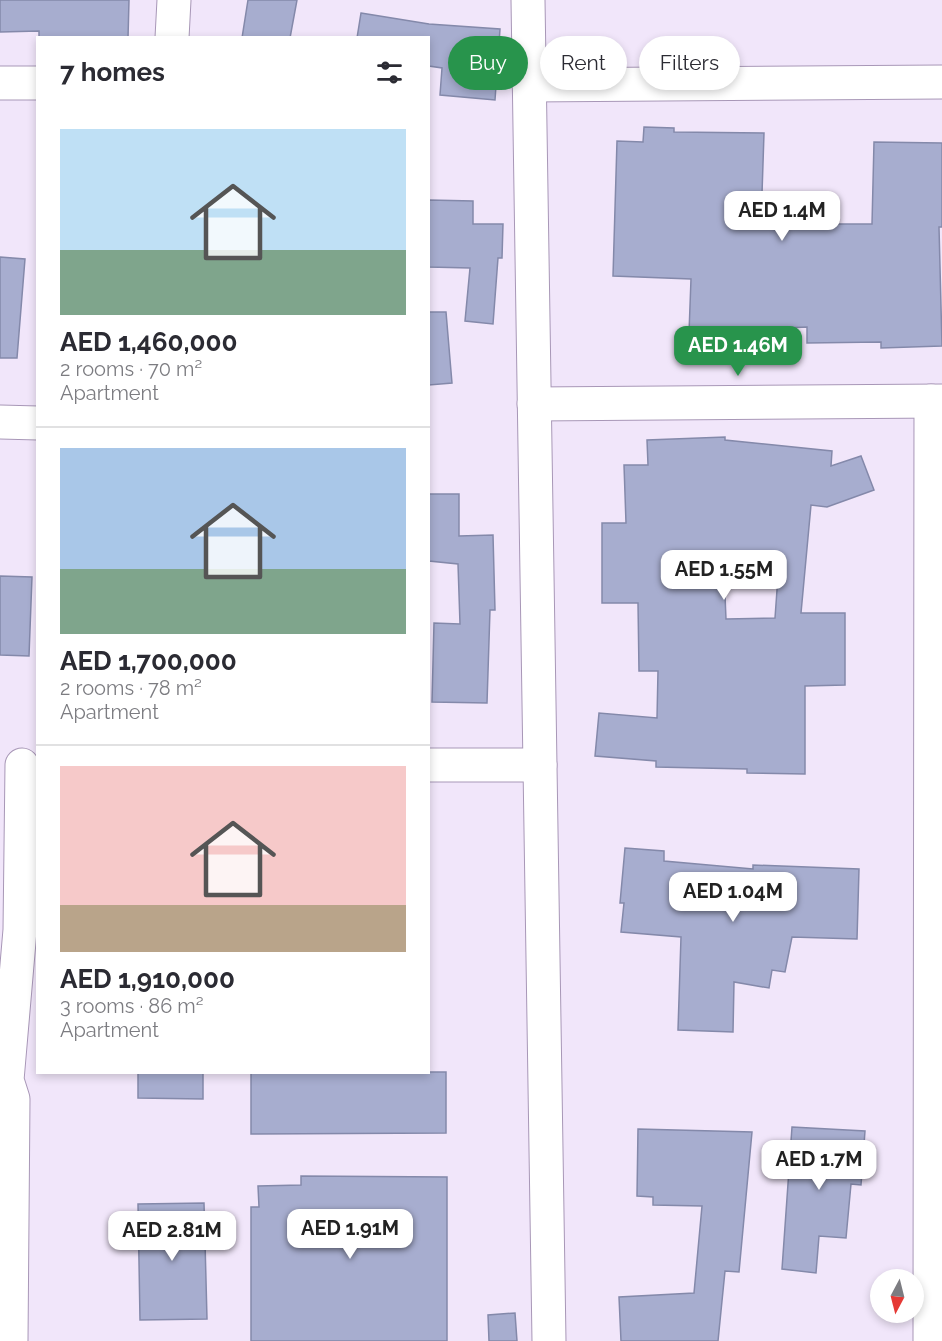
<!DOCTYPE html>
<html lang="en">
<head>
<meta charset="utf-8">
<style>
	body { margin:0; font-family:Raleway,sans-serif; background:#f2f2f3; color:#2b2b33; height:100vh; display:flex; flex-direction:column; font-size:22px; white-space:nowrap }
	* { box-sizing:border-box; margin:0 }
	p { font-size:20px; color:#7c7c81 }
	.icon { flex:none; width:33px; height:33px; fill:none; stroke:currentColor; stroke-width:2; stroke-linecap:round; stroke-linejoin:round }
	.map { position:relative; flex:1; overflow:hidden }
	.drawer { position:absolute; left:36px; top:36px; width:394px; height:1038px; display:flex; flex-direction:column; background:#fff; border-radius:0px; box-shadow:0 3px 9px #0003 }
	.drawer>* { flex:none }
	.banner { position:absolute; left:448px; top:36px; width:404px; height:54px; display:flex; gap:12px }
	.needle { width:39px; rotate:187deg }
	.tools { position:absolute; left:870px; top:1269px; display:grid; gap:12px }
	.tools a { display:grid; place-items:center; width:54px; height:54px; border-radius:50%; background:#fff; box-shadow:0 3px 9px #0003; font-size:30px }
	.price { position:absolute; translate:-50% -51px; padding:0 14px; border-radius:12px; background:#fff; color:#222; font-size:20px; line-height:39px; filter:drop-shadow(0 2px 3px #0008) }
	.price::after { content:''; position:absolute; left:50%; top:36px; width:18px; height:14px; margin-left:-9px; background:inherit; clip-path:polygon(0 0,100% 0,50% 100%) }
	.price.on { background:#28944c; color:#fff }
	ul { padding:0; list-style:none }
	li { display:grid; align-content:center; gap:12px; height:318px; padding:0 24px }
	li+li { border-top:2px solid #e1e1e2 }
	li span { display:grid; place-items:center; height:186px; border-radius:0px; color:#555 }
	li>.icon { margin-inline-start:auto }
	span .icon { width:108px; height:108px; fill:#fffc; stroke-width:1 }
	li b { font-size:26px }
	h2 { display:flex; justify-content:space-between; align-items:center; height:72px; padding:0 24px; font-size:26px }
	.chip { padding:0 21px; border-radius:27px; background:#fff; box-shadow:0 3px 9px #0003; font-size:21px; line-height:54px }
	.chip.on { background:#28944c; color:#fff }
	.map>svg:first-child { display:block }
	.building { fill:#a7adcf; stroke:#8489aa; stroke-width:1.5; fill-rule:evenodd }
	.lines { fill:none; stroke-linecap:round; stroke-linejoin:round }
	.minor-casing { stroke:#a897b7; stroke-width:35 }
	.minor { stroke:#fff; stroke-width:33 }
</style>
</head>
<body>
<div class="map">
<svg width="942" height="1341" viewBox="0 0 942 1341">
	<rect width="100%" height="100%" fill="#f1e6fa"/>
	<g class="building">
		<path d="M0,0h129l-1,38h-89v-7l-39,1z"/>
		<path d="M248,0h49l-7,38h-48z"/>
		<path d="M361,13l68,11 71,5 -5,71 -55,-5 2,-27 -13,-2v-28h-72z"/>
		<path d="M644,127l30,1v4l90,1 -3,91h111l2,-82 68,1v84h-3l3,119 -61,2v-6l-74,1v-16l-72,3v4l-46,-1 2,-54 -78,-3 4,-135 26,1z"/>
		<path d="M429,200l44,1v23h30l-1,34h-4l-5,66 -28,-3 5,-53 -41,-1z"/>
		<path d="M0,257l25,2 -8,99h-17z"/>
		<path d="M429,312h17l6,71 -23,2z"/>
		<path d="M725,437v3l107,11 -1,15 30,-10 13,34 -47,17 -16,-2 -10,108h44v72l-40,1v88l-58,-1v-4l-91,-2v-6l-61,-5 4,-43 58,5 1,-47h-19l-1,-68h-36v-80h24l-2,-58h24l-1,-25zM724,572l54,4 -3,42 -49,1z"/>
		<path d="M429,494h30v42l34,-1 2,75h-5l-3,93 -55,-1 2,-79 26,1 -2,-60 -29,-3z"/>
		<path d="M0,576l32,1 -3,79 -29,-1z"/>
		<path d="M625,848l39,3v10l89,8v-4l106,4 -2,70 -65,-2 -7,35 -13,-2 -3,18 -35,-6 -1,50 -55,-2 3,-93 -60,-5 3,-29h-4z"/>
		<path d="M138,1072h65v27l-65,-1z"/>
		<path d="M251,1072h195v61l-195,1z"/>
		<path d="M792,1127l73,4 -4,54 -10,-1 -5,54 -27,-2 -3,37 -34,-4z"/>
		<path d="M638,1129l114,3 -13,140 -14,-1 -7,70h-97l-2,-44 75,-4 8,-87 -49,-1v-8l-16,-1z"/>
		<path d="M301,1176l146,1v164h-196v-134h8l-1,-21 43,-1z"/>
		<path d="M204,1203l3,116 -67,1 -2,-116z"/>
		<path d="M515,1313l2,28h-28l-1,-26z"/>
	</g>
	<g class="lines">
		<defs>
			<g id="minor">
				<path d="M528,0l21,1341"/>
				<path d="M172,38l2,-38"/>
				<path d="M0,83h38"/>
				<path d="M529,85l413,-3"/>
				<path d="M534,404l408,-3"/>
				<path d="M0,422l38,1"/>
				<path d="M429,765h111"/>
				<path d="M11,1341l2,-242 -6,-19 13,-150 2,-165"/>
				<path d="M930,1341l1,-940"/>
			</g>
		</defs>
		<use href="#minor" class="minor-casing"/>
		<use href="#minor" class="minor"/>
	</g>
</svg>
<div class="tools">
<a><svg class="needle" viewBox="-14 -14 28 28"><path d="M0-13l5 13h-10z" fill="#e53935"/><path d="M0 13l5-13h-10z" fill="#7c7c81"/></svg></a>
</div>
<b class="price" style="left:782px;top:242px">AED 1.4M</b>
<b class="price on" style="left:738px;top:377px">AED 1.46M</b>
<b class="price" style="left:724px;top:601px">AED 1.55M</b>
<b class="price" style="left:733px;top:923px">AED 1.04M</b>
<b class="price" style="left:819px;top:1191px">AED 1.7M</b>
<b class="price" style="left:350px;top:1260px">AED 1.91M</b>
<b class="price" style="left:172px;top:1262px">AED 2.81M</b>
<div class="banner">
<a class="chip on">Buy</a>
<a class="chip">Rent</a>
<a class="chip">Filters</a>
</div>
<section class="drawer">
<h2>7 homes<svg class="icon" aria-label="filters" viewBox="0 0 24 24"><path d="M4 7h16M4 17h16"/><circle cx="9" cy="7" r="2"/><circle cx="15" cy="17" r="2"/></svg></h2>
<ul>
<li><span style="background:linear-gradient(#bfe0f5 65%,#7fa58c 0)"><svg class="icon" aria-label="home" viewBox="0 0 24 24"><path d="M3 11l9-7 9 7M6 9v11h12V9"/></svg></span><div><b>AED 1,460,000</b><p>2 rooms · 70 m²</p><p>Apartment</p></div></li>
<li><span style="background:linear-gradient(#a9c7e8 65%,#7fa58c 0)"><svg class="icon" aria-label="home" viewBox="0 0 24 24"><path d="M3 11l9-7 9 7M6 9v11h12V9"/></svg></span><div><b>AED 1,700,000</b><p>2 rooms · 78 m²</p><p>Apartment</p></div></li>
<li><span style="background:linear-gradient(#f6c9c9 75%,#b9a48a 0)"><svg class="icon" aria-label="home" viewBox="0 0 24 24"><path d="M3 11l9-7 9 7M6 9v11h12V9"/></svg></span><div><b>AED 1,910,000</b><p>3 rooms · 86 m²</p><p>Apartment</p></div></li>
</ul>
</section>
</div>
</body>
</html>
